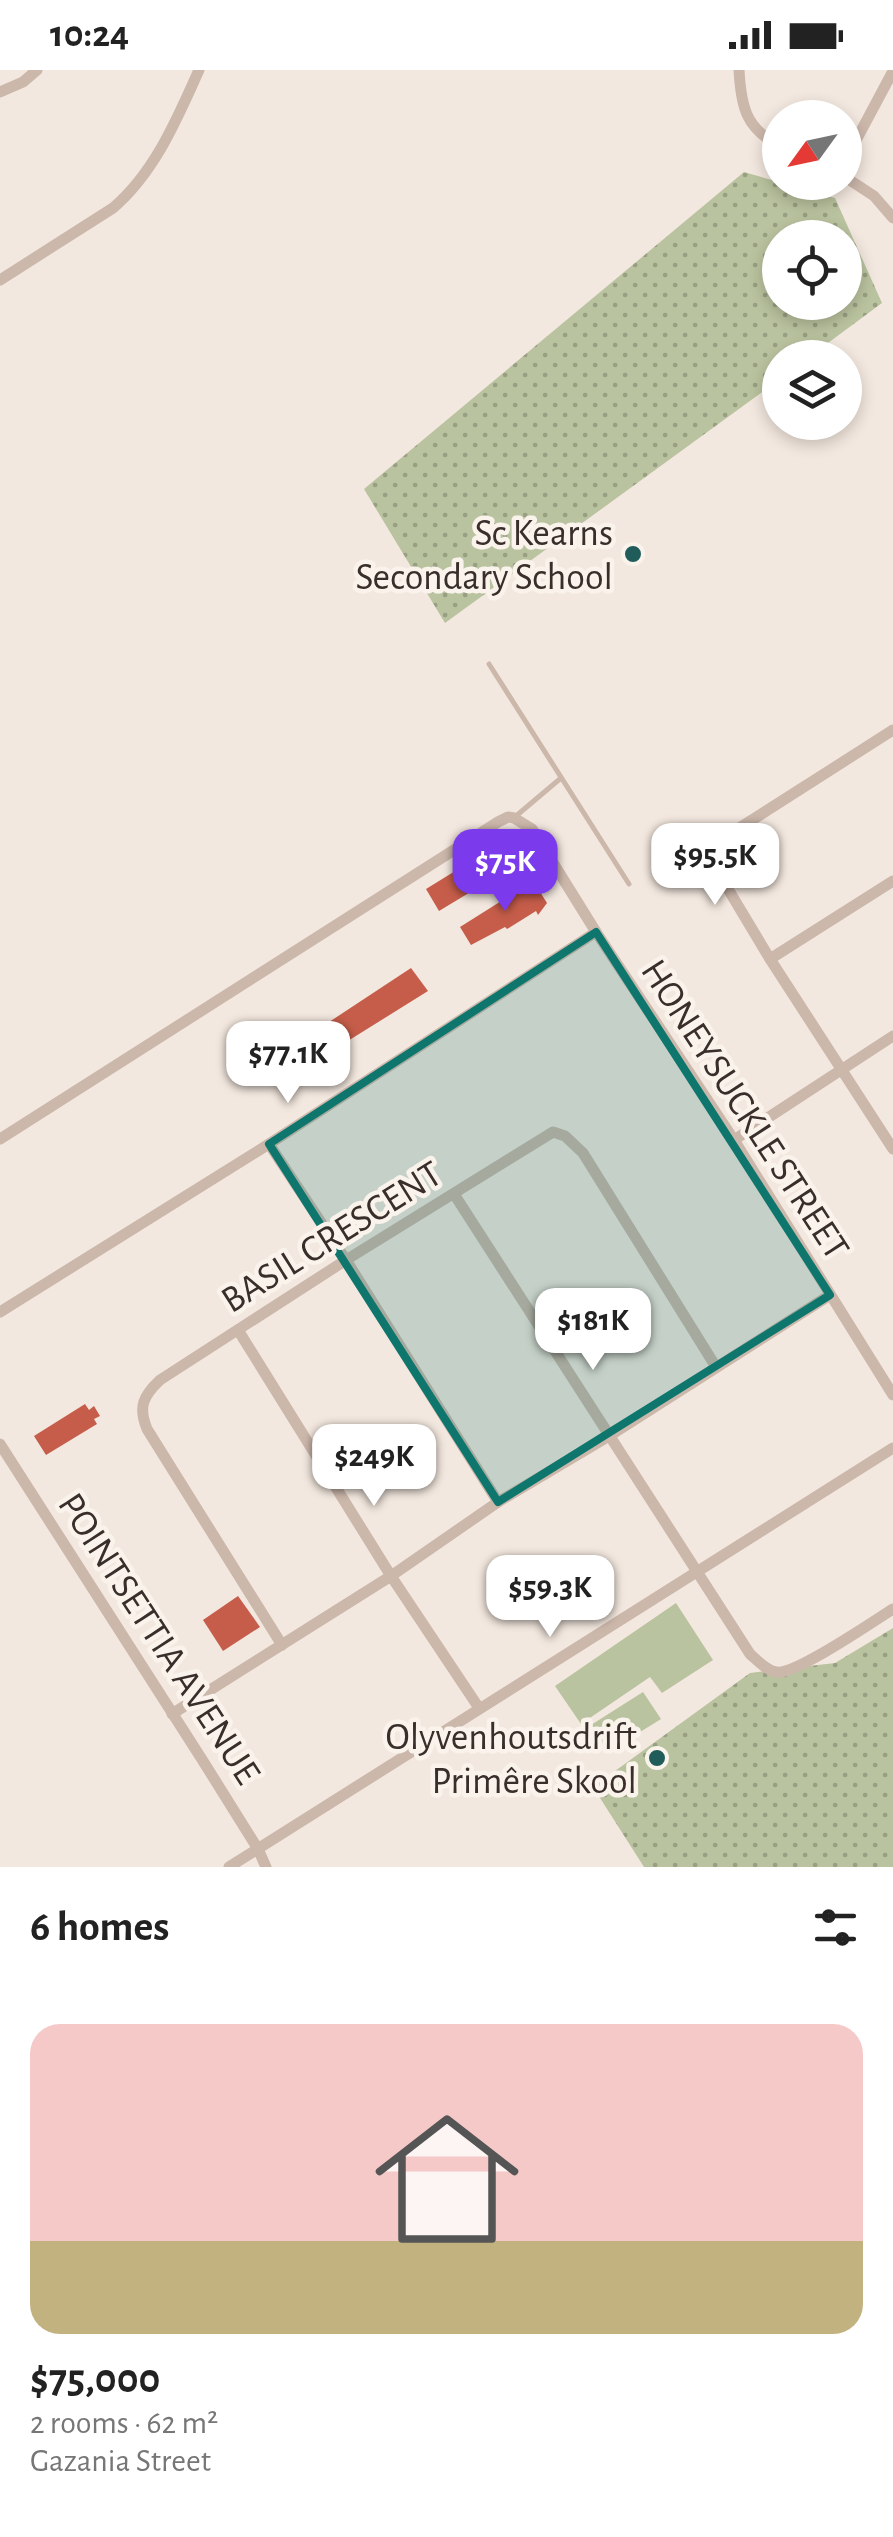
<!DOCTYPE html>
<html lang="en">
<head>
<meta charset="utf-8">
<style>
	body { margin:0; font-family:"Alegreya Sans",sans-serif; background:#f6f6f6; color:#222; height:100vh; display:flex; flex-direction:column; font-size:38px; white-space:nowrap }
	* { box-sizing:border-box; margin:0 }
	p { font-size:32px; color:#767676 }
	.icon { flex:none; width:55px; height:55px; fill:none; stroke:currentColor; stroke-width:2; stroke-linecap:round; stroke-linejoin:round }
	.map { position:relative; height:1797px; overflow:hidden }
	.panel { display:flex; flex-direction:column; background:#fff; flex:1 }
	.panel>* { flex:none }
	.needle { width:65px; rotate:237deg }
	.controls { position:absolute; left:762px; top:30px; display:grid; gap:20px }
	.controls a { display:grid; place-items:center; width:100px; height:100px; border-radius:50%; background:#fff; box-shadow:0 5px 15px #0003; font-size:50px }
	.price { position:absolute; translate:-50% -85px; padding:0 22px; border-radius:20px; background:#fff; color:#222; font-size:32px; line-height:65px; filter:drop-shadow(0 2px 5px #0008) }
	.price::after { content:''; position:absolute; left:50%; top:60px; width:30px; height:22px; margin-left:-15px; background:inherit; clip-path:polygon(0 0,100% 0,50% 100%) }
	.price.active { background:#7c3aed; color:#fff }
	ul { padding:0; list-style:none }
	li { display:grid; align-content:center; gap:20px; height:530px; padding:0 30px }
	li span { display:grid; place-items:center; height:310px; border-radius:30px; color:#555 }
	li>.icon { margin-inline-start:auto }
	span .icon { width:180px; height:180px; fill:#fffc; stroke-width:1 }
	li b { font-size:42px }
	h2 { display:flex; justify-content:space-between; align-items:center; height:120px; padding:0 30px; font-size:42px }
	.status { display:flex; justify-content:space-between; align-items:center; height:70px; padding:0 50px; background:#fff; direction:ltr }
	.status svg { height:28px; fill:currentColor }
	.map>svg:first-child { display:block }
	.green { fill:#bac39f }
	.park { fill:url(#park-dots); fill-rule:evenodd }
	.building { fill:#c65d4a }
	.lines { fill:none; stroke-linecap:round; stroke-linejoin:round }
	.service { stroke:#ccb7ab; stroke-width:5 }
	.minor { stroke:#ccb7ab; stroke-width:11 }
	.marked { fill:#0f766e; fill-opacity:0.2; stroke:#0f766e; stroke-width:8; stroke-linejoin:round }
	.poi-dot { fill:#1f5c5a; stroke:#faf3ec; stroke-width:4 }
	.labels { text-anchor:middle; stroke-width:9; stroke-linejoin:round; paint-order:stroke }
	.poi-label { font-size:38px; fill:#392e2a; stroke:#faf3ec; text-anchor:end }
	.street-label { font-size:38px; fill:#392e2a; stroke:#faf3ec }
</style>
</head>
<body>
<div class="status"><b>10:24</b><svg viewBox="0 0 49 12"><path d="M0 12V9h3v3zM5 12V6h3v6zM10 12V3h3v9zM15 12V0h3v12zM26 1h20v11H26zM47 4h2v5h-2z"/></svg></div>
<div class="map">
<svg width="893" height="1797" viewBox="0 0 893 1797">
	<defs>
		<pattern id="park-dots" width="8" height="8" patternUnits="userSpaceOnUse" patternTransform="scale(2.5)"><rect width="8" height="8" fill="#bac39f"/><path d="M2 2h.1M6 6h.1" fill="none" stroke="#989f82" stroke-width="1.8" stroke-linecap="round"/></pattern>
	</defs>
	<rect width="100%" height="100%" fill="#f3e8df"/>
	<g class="green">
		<path d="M676,1533l37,57 -51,33 -12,-16 -69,47 -26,-38z"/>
		<path d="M643,1622l18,27 -53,33 -17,-27z"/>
	</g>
	<g class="park">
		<path d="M744,102l91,26 47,105 -73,54 -29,1v21l-335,244 -81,-134zM780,168h65v64h-65z"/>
		<path d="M893,1558v239h-249l-51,-80 157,-114 85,-10z"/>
	</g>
	<g class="building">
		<path d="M473,790l3,6 5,-2 3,2 7,10 -4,3v3l-48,29 -13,-22z"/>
		<path d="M533,811l14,22 -9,12 -2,-4 -29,18 -2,-2 -34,18 -11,-18z"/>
		<path d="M411,898l17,23 -93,58 -15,-21z"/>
		<path d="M85,1334l4,6 5,-4 6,10 -6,3 3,5 -51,31 -12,-19z"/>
		<path d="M238,1526l22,31 -37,24 -20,-31z"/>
	</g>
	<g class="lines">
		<g class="service">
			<path d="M489,594l140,220"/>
			<path d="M516,746l45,-38"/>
		</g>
		<g class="minor">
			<path d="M739,0c2,37 7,59 41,76"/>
			<path d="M0,22l23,-10 14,-12"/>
			<path d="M845,91l48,-90"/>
			<path d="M845,107l29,19 19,22"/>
			<path d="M0,210l113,-72c42,-36 64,-89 86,-138"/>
			<path d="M893,660l-166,106 -10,11 -3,10 8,22 48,80 123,190"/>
			<path d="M770,889l123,-78"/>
			<path d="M0,1069l498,-317 10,-5 6,1 18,11 64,103 138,208 159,255"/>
			<path d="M734,1070l159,-104"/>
			<path d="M269,1074l77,116 152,242"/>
			<path d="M454,1124l296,460c8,7 16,16 26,18 18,4 98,-51 117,-63"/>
			<path d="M0,1242l269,-168 327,-212"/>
			<path d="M238,1260l153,246 88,132"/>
			<path d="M0,1374l203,317 55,88 8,18"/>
			<path d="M282,1575l-135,-216c-9,-22 -4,-33 13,-49l186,-120 207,-128 12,4 18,17 133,214"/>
			<path d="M172,1644l219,-138 107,-74 111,-66 221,-141"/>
			<path d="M229,1797l664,-419"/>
		</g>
	</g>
	<path class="marked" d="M596,862l234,363 -332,207 -229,-358z"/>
	<g class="poi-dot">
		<circle cx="633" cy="484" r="10"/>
		<circle cx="657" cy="1688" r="10"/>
	</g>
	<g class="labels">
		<g class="poi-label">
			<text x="613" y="475">Sc Kearns<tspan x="613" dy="44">Secondary School</tspan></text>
			<text x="637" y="1679">Olyvenhoutsdrift<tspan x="637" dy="44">Primêre Skool</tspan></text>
		</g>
		<g class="street-label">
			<text transform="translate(746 1039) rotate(57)" y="13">HONEYSUCKLE STREET</text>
			<text transform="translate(331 1166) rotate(-32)" y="13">BASIL CRESCENT</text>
			<text transform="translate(160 1568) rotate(57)" y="13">POINTSETTIA AVENUE</text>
		</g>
	</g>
</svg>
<div class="controls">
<a><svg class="needle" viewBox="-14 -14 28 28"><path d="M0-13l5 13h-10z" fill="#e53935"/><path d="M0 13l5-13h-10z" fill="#767676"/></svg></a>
<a><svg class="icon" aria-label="locate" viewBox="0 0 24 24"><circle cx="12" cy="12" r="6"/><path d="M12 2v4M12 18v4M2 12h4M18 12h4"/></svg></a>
<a><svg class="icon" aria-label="layers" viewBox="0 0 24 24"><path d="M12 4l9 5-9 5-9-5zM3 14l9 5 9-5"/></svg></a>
</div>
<b class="price" style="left:715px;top:838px">$95.5K</b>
<b class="price active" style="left:505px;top:844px">$75K</b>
<b class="price" style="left:288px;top:1036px">$77.1K</b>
<b class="price" style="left:593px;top:1303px">$181K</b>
<b class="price" style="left:374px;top:1439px">$249K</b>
<b class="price" style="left:550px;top:1570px">$59.3K</b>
</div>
<section class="panel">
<h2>6 homes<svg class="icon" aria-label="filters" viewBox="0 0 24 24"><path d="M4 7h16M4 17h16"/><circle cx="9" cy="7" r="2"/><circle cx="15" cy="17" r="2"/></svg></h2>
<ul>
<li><span style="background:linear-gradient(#f6c9c9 70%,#c2b280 0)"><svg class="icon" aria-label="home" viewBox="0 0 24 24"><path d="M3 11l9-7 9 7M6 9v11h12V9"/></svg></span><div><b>$75,000</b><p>2 rooms · 62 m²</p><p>Gazania Street</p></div></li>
</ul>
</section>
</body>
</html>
